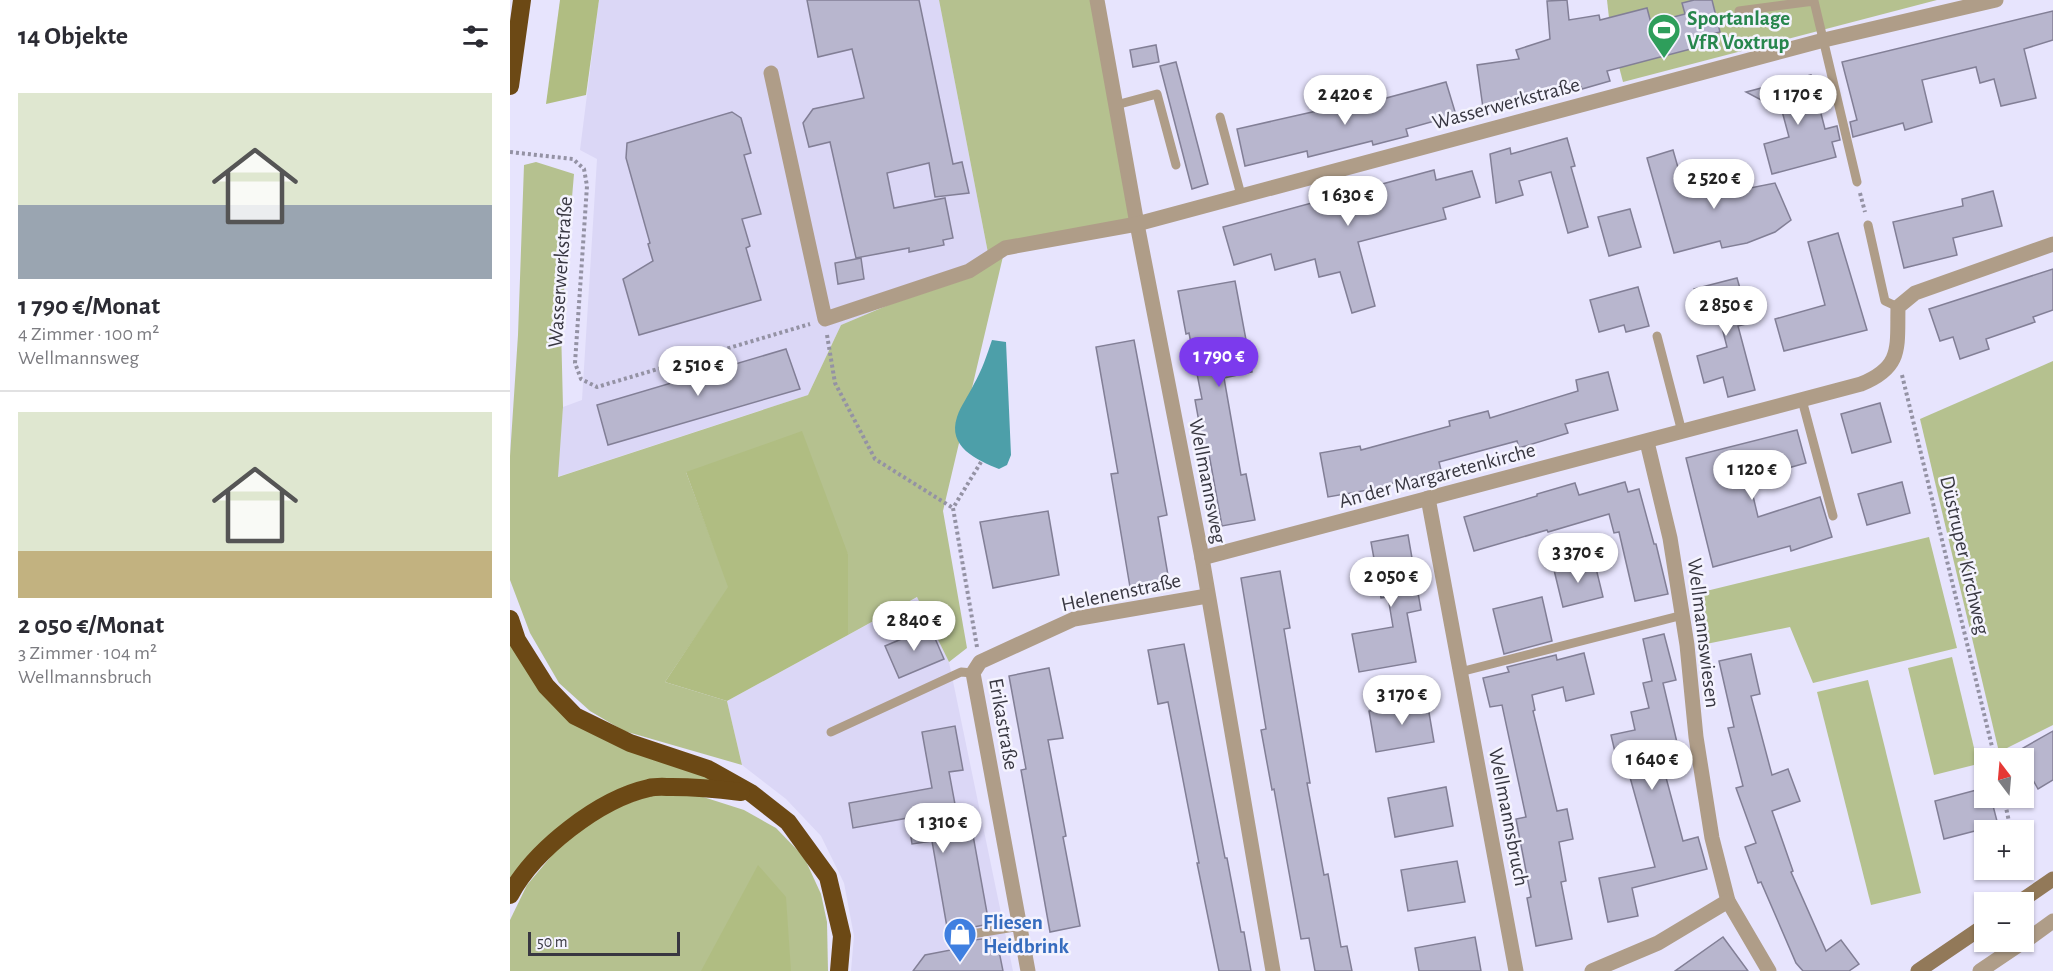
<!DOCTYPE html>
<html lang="de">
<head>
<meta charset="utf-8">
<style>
	body { margin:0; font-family:"Alegreya Sans",sans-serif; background:#f7f7f7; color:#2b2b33; height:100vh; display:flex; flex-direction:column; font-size:22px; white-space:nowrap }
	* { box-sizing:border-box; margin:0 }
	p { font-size:20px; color:#7c7c81 }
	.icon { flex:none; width:33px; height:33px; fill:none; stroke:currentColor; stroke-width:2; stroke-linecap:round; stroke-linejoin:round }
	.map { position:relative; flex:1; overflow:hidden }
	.side { display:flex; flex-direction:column; background:#fff; width:510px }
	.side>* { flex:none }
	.needle { width:39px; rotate:344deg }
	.buttons { position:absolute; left:1464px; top:748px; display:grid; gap:12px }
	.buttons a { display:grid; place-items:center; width:60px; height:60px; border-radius:0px; background:#fff; box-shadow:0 2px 4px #0004; font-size:30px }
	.scale { position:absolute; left:18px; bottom:15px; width:152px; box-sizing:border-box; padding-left:6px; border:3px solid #383741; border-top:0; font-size:16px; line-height:21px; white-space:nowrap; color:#383741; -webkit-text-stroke:4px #f4f3fe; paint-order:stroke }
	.price { position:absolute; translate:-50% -51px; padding:0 14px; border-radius:21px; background:#fff; color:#222; font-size:20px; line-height:39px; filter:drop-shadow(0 2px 3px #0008) }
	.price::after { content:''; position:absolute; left:50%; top:36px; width:18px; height:14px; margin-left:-9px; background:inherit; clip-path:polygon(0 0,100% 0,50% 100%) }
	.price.on { background:#7c3aed; color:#fff }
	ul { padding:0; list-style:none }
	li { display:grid; align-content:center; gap:12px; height:318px; padding:0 18px }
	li+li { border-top:2px solid #e1e1e2 }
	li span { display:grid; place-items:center; height:186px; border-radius:0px; color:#555 }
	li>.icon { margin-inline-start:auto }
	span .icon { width:108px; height:108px; fill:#fffc; stroke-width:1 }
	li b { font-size:26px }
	h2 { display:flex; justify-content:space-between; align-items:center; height:72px; padding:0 18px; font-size:26px }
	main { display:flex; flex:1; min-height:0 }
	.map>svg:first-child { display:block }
	.built { fill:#dbd7f6 }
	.green { fill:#b5c18f }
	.forest { fill:#b0bd82 }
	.water { fill:#4d9fa9 }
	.building { fill:#b8b6ce; stroke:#827f96; stroke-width:1.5 }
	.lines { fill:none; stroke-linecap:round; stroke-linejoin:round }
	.path { stroke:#9492a4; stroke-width:4; stroke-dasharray:3 3; stroke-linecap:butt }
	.lane { stroke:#af9d88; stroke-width:9 }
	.street { stroke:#af9d88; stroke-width:15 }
	.secondary { stroke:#927959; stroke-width:15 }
	.highway { stroke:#6c4915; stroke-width:18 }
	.labels { text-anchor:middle; stroke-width:5; stroke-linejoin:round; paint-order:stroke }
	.leisure-label { font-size:21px; font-weight:bold; fill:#27864d; stroke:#f4f3fe; text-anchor:start }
	.street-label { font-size:21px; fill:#383741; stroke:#f4f3fe }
	.shop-label { font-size:21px; font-weight:bold; fill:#366cbe; stroke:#f4f3fe; text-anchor:start }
</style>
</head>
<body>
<main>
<section class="side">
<h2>14 Objekte<svg class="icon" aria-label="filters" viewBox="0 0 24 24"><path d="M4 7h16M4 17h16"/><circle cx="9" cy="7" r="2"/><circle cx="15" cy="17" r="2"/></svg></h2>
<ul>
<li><span style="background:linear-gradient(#dfe7d0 60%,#9aa5b1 0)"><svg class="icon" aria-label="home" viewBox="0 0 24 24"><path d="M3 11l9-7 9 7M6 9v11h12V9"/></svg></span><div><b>1 790 €/Monat</b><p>4 Zimmer · 100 m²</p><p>Wellmannsweg</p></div></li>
<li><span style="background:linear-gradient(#dfe7d0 75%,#c2b280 0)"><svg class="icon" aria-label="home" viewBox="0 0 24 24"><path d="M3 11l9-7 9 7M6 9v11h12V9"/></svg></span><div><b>2 050 €/Monat</b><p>3 Zimmer · 104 m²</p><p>Wellmannsbruch</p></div></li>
</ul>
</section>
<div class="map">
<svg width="1543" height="971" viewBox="0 0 1543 971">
	<rect width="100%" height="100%" fill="#e7e4fd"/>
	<g class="built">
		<path d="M89,0h340l50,258 -20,13 -128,54 -33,70 -251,82 6,-70 19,-7 15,-241 -17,-9z"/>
		<path d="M408,597l31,65 64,309h-162l3,-35 -10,-53 -23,-47 -35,-37 -44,-34 -15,-64z"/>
	</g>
	<g class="green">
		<path d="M429,0h158l40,224 -132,24 -62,263 24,137 -18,14 -32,-65 -69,38v-81l-162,-82 43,115 -64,95 62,19 15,64 -118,-34 -34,-20 -31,-28 -29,-50 -20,-53v-124l8,-121 6,-170 12,-3 38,12 -13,153 2,80 -5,70 250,-82 33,-70 128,-54 20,-13z"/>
		<path d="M1097,0h330l-314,82 -12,-46z"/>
		<path d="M1543,361v364l-54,27 -79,-333z"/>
		<path d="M1419,537l28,111 -144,35 -23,-56 -84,17 -8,-51z"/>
		<path d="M0,619l65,97 176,77 -50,-6 -97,18 -94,90z"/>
		<path d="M1442,657l26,107 -44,11 -26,-107z"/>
		<path d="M1358,680l53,213 -50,12 -54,-213z"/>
		<path d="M141,795h46l47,15 32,18 28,29 17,37 6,28 1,49h-318v-51l17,-35 37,-44 41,-29z"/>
	</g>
	<g class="forest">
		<path d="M50,0h39l-13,95 -40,9z"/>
		<path d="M292,431l46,123v81l-121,66 -62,-19 63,-95 -42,-115z"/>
		<path d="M248,865l28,32 5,74h-90z"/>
	</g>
	<path class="water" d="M482,340l14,2 5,113 -4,10 -8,4c-22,-9 -52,-22 -42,-52 4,-12 12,-22 17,-33 8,-14 13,-29 18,-44z"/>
	<g class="building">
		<path d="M297,0h112l34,164 9,-2 7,31 -34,4 -6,-34 -42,10 7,35 51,-10 8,40 -10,2 1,5 -35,7v-4l-53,10 -26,-116 -21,5 -6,-24 10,-14 51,-11 -12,-49 -34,8z"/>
		<path d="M1057,0l2,20 30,-5 1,5 47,-12 4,15 34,-9 -3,-11 12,-3h18l8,32 -17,4 3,9 -99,26 3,10 -28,8 -3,-8 -67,21v2l-29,4 -6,-43 42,-6 -3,-9 34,-11 -3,-38z"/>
		<path d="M1543,11v29l-29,9 12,49 -35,8 -7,-27 -14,4 -4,-16 -54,13 10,42 -27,8 -2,-7 -50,14 -3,-15 7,-2 -15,-58z"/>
		<path d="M646,45l3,17 -26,5 -3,-17z"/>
		<path d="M666,62l32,122 -16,5 -32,-123z"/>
		<path d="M1301,75l14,54 12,-3 3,14 -8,2 4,15 -64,17 -8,-30 25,-7 -7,-26 -36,-19z"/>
		<path d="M936,82l10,33 -50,14 2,7 -35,9 -1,-4 -64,16 -1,-6 -62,15 -8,-37 111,-25 1,4z"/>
		<path d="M222,112l9,6 10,35 -7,2 17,59 -19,5 8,27 -4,2 15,52 -122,35 -16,-56 30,-18 -5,-17 2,-1 -24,-85 1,-15z"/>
		<path d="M1057,138l8,28 -4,1 17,60 -20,6 -17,-61 -32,9 4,14 -27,8 -6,-49 20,-6 1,6z"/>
		<path d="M1163,150l12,42 35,2 55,-11 16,37 -16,12 -28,11 -25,5 -2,-7 -46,12 -27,-95z"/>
		<path d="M924,170l2,10 36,-9 8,26 -37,11 3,11 -88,23 17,64 -23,7 -12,-41 -21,5 -4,-18 -40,11 -4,-16 -37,11 -11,-38z"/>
		<path d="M1483,191l9,35 -49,12 4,17 -53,13 -11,-46 70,-16 -1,-7z"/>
		<path d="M1120,209l11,38 -32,9 -11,-39z"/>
		<path d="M1328,233l29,97 -83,21 -9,-32 50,-14 -17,-63z"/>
		<path d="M351,258l3,21 -26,5 -3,-21z"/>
		<path d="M1543,269v41l-20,7 2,5 -49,17 3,10 -29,10 -7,-22 -13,4 -11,-32z"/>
		<path d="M1227,278l13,45 -12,3 17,64 -27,7 -5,-20 -19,6 -7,-27 30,-9 -9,-35 -16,4 -8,-27z"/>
		<path d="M725,281l17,91 -28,6 17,97 5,-1 9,46 -33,6 -13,-72 -4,1 -10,-55 7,-1 -13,-66 -3,1 -8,-43z"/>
		<path d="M1128,287l11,39 -23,6 -2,-7 -25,7 -9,-32z"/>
		<path d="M624,340l33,175 -9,2 11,64 -39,6 -19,-113 7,-1 -22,-126z"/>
		<path d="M276,349l14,40 -192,56 -11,-40z"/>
		<path d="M1098,372l10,38 -53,14 3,9 -49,15 -2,-7 -78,21 2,8 -73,20 -40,7 -8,-44 40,-7 1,4 89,-24 -1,-5 39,-10 2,7 88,-27 -2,-11z"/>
		<path d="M1370,403l11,39 -39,11 -11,-39z"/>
		<path d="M1287,430l9,33 -57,16 9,38 62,-20 12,40 -41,14 -1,-5 -77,21 -27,-109z"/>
		<path d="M1115,482l3,10 11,-3 15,55h2l12,50 -33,7 -16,-69 -5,1 -5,-19 -61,18 -1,-2 -73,21 -10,-34 73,-21v-2l38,-11 4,12z"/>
		<path d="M1392,482l8,31 -43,12 -9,-31z"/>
		<path d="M538,511l11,64 -66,13 -13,-66z"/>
		<path d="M898,535l13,75 -14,3 9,49 -57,10 -7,-38 41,-7 -5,-30 -7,1 -10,-56z"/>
		<path d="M1084,560l9,37 -40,10 -9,-37z"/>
		<path d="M770,571l10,57 -6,1 26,154h-3l17,92 4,-1 13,73 6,-1 5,25h-37l-6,-33 -8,1 -27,-150 -2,1 -11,-60 5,-1 -25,-151z"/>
		<path d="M1032,597l10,44 -48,13 -11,-45z"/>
		<path d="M420,627l14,32 -45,19 -14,-32z"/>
		<path d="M1154,634l12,46 -13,3 16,68 -19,4 23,86 15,-4 9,32 -75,19 6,28 -30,6 -9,-44 56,-11 -29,-104 -8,2 -7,-30 24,-5 -4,-18 18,-4 -6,-25 9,-2 -9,-42z"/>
		<path d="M674,644l41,214h2l14,74h3l7,39h-32l-22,-108h2l-31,-161 -10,2 -10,-54z"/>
		<path d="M1074,653l10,41 -28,7 -3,-14 -31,8 3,15 -2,1 24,100 10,-2 6,30 -14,3 7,39 -5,1 11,57 -36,7 -9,-48 4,-1 -15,-78 10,-2 -24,-112 -12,2 -7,-29 26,-6 -2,-5 49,-12 1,5z"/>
		<path d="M1241,654l9,40 -9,2 21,79 16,-6 12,32 -28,10 21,60 -2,1 35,79 15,-11 18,24 -10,7h-46l-7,-8 -35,-81 -3,1 -13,-36 11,-4 -20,-55 7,-2 -15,-58 6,-1 -15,-66z"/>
		<path d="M539,668l14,70 -15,2 18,96 -3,1 17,89 -30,6 -29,-162 5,-1 -17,-93z"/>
		<path d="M917,701l7,41 -58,10 -7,-41z"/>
		<path d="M445,726l8,44 -14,2 10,54 12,-2 18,100 -25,5 -4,3v5l4,4 27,-3 1,4 5,-1 6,30h-90l12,-16 26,-5 -19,-109 -20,3 -4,-26 -55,10 -4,-25 83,-15 -10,-56z"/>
		<path d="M1543,731v49l-15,9 -14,-25v-5h-4l-4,-7z"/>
		<path d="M936,787l7,39 -58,11 -7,-39z"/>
		<path d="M1474,788v10h7l7,27 -54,14 -9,-38z"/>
		<path d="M947,861l8,41 -57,9 -7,-41z"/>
		<path d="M965,937l6,34h-62l-4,-23z"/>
		<path d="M1213,937l25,34h-73z"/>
	</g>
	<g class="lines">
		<g class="path">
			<path d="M0,152l63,7 11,10 3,17 -12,177 6,16 16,8 213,-63"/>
			<path d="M1350,193l5,19"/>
			<path d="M317,335l8,48 40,76 78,49"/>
			<path d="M1392,375l93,384"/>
			<path d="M467,647l-24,-139 28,-46"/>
			<path d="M1494,798l7,33"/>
			<path d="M1510,870l3,11"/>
		</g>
		<g class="lane">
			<path d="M1229,11l75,-10 43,181"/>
			<path d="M606,105l41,-11 19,71"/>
			<path d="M710,117l21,78"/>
			<path d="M1358,225l17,76 13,6"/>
			<path d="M1147,336l25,96"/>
			<path d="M1292,400l31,116"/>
			<path d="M950,672l223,-57"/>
			<path d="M321,732l130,-60 12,1"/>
			<path d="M456,935l54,-9"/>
		</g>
		<g class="street">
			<path d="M587,0l40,224 65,334 71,413"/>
			<path d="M261,73l54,246 144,-48 36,-23 132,-24 687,-184 172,-40"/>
			<path d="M1137,442l23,96 17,107 9,92 16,101 16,63"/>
			<path d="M918,498l88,473"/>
			<path d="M692,558l659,-174c42,-17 36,-37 37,-77l17,-14 138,-49"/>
			<path d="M1514,942l29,-21"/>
			<path d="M518,971l-55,-298 7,-11 94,-43 133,-23"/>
			<path d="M1082,971l66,-28 70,-42 41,70"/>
			<path d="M1470,971l43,-29"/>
		</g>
		<g class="secondary">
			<path d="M1508,903l35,-24"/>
			<path d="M1408,971l66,-45"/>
		</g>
		<g class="highway">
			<path d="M0,86l12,-86"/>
			<path d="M0,619l7,21 29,46 29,30 55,27 78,26 43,24 37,29 40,55 14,59 -3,35"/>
			<path d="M0,895c24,-45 89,-96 139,-107 7,-2 16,-1 23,-1 23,0 45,2 69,5"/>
		</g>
	</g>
	<defs>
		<symbol id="stadium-pin" viewBox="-11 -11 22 30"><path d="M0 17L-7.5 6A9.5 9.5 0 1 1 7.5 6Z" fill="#2e9e5b" stroke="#f4f3fe"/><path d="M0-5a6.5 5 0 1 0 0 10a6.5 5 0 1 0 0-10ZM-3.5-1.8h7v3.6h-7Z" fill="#fff"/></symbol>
		<symbol id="shop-pin" viewBox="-11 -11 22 30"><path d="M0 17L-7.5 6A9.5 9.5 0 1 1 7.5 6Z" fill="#3f7fe0" stroke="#f4f3fe"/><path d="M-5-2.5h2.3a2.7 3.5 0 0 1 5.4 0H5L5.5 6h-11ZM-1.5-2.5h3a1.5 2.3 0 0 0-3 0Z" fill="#fff"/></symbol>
	</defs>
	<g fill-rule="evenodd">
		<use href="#stadium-pin" x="1135" y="11" width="38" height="52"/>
		<use href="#shop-pin" x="431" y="915" width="38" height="52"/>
	</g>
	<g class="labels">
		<g class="leisure-label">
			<text x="1177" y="25">Sportanlage<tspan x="1177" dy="24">VfR Voxtrup</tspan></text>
		</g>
		<g class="street-label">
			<text transform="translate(996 103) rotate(-15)" y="7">Wasserwerkstraße</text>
			<text transform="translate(50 272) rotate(-86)" y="7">Wasserwerkstraße</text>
			<text transform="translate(927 475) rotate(-15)" y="7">An der Margaretenkirche</text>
			<text transform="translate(698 481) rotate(79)" y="7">Wellmannsweg</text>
			<text transform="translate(1455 555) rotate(77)" y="7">Düstruper Kirchweg</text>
			<text transform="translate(611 592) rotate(-12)" y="7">Helenenstraße</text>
			<text transform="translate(1194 633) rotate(83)" y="7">Wellmannswiesen</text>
			<text transform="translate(494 724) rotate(80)" y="7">Erikastraße</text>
			<text transform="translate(999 817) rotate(79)" y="7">Wellmannsbruch</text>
		</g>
		<g class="shop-label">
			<text x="473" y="929">Fliesen<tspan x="473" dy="24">Heidbrink</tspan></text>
		</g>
	</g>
</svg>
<div class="buttons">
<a><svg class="needle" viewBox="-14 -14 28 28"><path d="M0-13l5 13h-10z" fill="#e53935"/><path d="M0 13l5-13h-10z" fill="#7c7c81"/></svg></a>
<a>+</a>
<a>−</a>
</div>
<div class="scale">50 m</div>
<b class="price" style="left:835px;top:126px">2 420 €</b>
<b class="price" style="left:1288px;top:126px">1 170 €</b>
<b class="price" style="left:1204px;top:210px">2 520 €</b>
<b class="price" style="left:838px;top:227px">1 630 €</b>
<b class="price" style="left:1216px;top:337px">2 850 €</b>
<b class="price on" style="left:709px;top:388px">1 790 €</b>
<b class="price" style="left:188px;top:397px">2 510 €</b>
<b class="price" style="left:1242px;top:501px">1 120 €</b>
<b class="price" style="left:1068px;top:584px">3 370 €</b>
<b class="price" style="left:881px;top:608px">2 050 €</b>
<b class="price" style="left:404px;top:652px">2 840 €</b>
<b class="price" style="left:892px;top:726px">3 170 €</b>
<b class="price" style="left:1142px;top:791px">1 640 €</b>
<b class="price" style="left:433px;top:854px">1 310 €</b>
</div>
</main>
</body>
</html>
